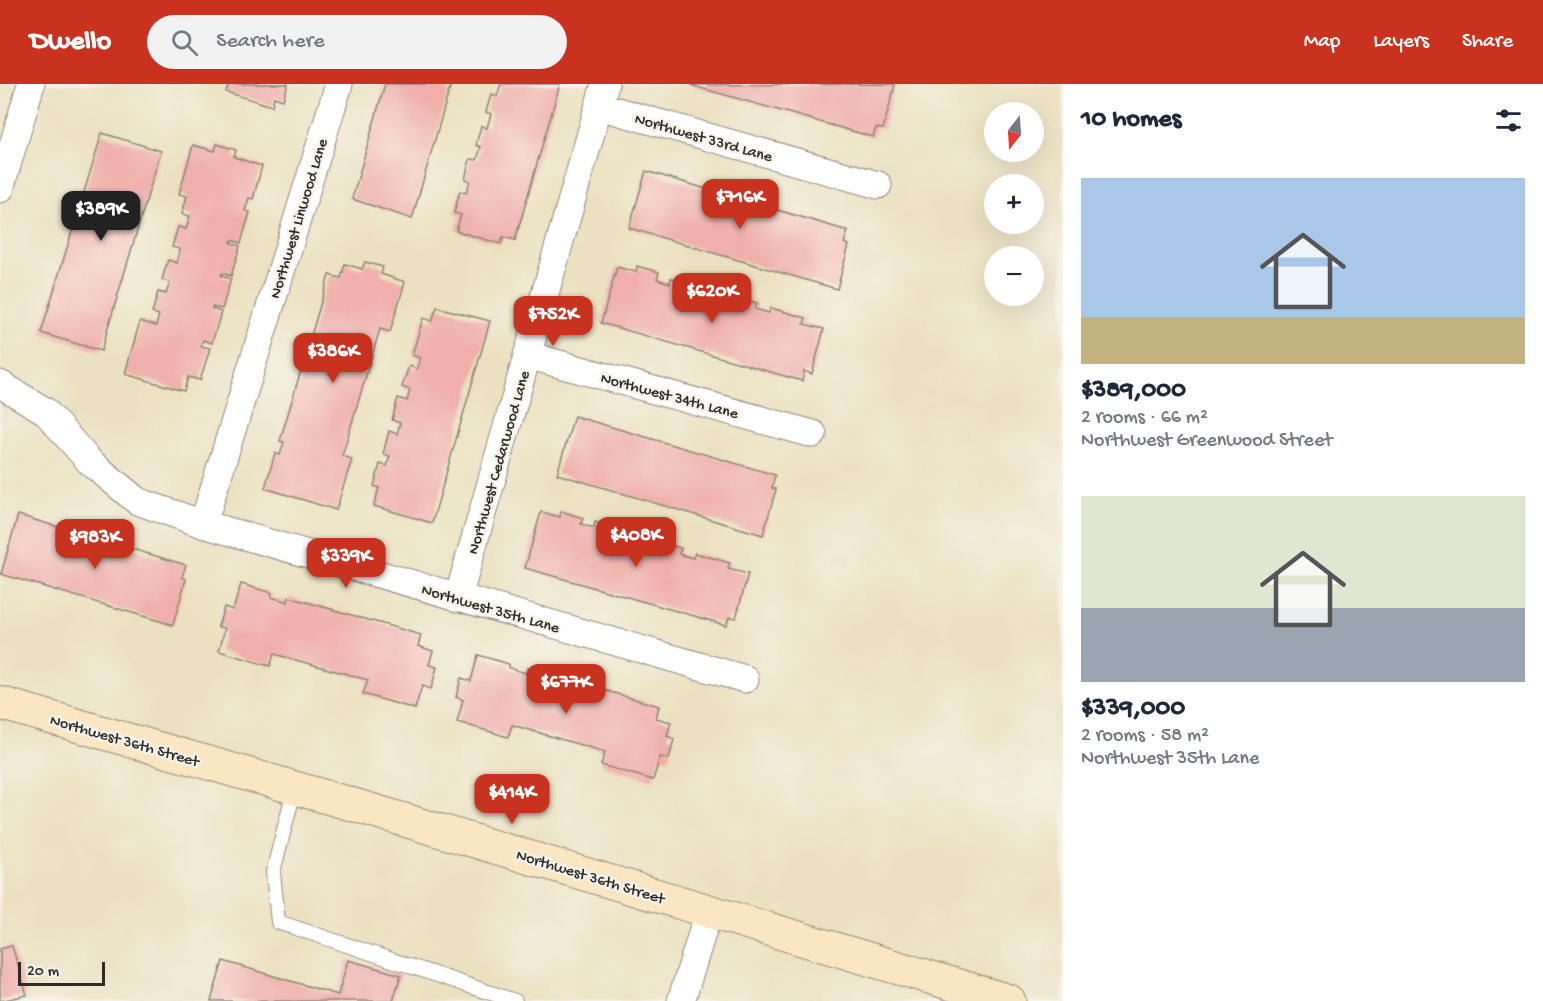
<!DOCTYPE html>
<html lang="en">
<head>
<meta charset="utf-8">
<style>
	body { margin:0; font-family:"Gochi Hand",sans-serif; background:#f2f2f3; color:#1f2937; height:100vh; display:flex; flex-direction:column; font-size:22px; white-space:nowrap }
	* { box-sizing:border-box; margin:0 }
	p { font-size:20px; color:#747a83 }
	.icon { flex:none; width:33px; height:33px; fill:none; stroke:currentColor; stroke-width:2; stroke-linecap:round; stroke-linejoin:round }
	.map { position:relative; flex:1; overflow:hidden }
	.drawer { display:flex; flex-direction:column; background:#fff; width:480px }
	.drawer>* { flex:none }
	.needle { width:39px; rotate:197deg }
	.controls { position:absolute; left:984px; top:18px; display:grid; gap:12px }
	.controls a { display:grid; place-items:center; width:60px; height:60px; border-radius:50%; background:#fff; box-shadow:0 6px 24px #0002; font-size:30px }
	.scale { position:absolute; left:18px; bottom:15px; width:87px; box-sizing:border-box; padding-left:6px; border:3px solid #2b2b2b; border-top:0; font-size:16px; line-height:21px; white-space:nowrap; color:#2b2b2b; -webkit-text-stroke:4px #f7f3e8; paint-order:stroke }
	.price { position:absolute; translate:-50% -51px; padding:0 14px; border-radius:12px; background:#c8321e; color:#fff; font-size:20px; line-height:39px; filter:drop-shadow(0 2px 3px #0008) }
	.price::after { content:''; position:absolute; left:50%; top:36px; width:18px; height:14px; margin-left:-9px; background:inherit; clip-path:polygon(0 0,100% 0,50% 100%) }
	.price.current { background:#222; color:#fff }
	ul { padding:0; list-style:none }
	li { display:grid; align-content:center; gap:12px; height:318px; padding:0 18px }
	li span { display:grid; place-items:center; height:186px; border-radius:0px; color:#555 }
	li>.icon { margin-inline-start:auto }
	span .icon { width:108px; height:108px; fill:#fffc; stroke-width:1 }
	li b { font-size:26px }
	h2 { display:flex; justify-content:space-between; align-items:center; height:72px; padding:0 18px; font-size:26px }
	header { display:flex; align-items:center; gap:36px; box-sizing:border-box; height:84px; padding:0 30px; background:#c8321e; color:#fff }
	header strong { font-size:28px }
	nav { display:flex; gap:33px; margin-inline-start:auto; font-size:21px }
	.search { width:420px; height:54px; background:#f2f2f3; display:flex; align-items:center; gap:15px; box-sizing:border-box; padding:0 21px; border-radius:33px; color:#747a83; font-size:22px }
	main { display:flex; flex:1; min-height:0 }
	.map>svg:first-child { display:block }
	.building { fill:#f0afac }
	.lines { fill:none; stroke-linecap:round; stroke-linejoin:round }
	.lane-casing { stroke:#8b8676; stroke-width:16 }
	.street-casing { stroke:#8b8676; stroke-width:29 }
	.secondary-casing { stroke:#8b8676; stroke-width:35 }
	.lane { stroke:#fff; stroke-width:14 }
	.street { stroke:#fff; stroke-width:27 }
	.secondary { stroke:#fbe6c4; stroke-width:33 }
	.labels { text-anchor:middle; stroke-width:4.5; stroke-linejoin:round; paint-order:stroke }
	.street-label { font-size:16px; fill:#2b2b2b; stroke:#f7f3e8 }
</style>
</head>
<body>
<header>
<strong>Dwello</strong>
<div class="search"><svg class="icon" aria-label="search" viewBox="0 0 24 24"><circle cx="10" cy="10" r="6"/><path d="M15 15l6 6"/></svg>Search here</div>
<nav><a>Map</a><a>Layers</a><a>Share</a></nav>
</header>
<main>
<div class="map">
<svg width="1063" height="917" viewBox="0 0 1063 917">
	<rect width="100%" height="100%" fill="#f7f3e8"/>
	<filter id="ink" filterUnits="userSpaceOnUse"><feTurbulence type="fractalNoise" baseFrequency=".0167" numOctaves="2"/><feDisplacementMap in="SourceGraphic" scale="12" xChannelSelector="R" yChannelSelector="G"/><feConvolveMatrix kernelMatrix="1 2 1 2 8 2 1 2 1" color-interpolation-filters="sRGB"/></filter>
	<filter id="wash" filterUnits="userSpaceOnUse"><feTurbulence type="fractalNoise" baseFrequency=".008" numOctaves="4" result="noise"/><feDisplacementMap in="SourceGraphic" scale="24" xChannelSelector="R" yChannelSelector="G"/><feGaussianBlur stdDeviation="1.35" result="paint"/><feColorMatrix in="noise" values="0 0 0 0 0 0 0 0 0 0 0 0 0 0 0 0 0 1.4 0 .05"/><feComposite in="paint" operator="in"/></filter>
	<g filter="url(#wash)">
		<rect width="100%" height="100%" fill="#ebe1c0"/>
		<g id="blocks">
			<g class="building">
				<path d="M229,0h59l-5,16 -9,-3 -2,9 -46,-14z"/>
				<path d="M385,0h66l-39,135 -60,-20z"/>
				<path d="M501,0h59l-45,156 -12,-3 -2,7 -45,-13 5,-16 -7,-2 6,-22 6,2 4,-12 -5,-2 5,-20 7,1 4,-13 -5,-2 5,-19 6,2 4,-14 -5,-2 5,-18 6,2z"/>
				<path d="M890,0l5,1 -12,44 -7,-1 -3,9 -183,-52z"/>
				<path d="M102,49l59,18 -60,200 -60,-18z"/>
				<path d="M217,60l19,6 -2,7 28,9 -9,33 -4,-1 -4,13 5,1 -9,31 -9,-3 -1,3 9,3 -9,30 -9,-3 -1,3 10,3 -9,30 -10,-2v2l9,3 -9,31 -9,-3 -2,6 9,2 -10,32 -12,-3 -4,14 -59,-17 15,-53 16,5 3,-11 -7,-2 6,-21 8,2 4,-12 -8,-2 6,-20 9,3 3,-14 -8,-2 6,-20 8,2 4,-13 -8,-2 5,-18 -8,-2 14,-49 22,6z"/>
				<path d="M646,87l202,60 -4,12 5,2 -12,44 -208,-61z"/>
				<path d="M365,178l18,5 -2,7 24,8 -15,50 -10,-3 -38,127 10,3 -16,51 -71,-22 10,-35 5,2 4,-13 -4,-1 49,-166 12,3 4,-14 17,5z"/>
				<path d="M637,182l22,6 -2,7 13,4 1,-5 20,5 -2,6 15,4 1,-4 19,5 -2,5 15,5 1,-6 19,5 -2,6 14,4 2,-5 35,10 -2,6 20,5 -12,45 -8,-3 -2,10 -201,-58 16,-56 19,5z"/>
				<path d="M437,223l53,14 -58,202 -58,-17 5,-18 -5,-2 6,-22 7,2 3,-10 -7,-2 6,-23 8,3 3,-11 -8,-3 6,-22 9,3 3,-11 -8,-3 7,-21 8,3 3,-11 -8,-3 11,-37 9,3z"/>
				<path d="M574,332l201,59 -3,13 4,1 -13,46 -206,-61z"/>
				<path d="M561,427l22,7 -2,6 13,4 1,-6 20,6 -2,6 15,4 1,-5 19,5 -2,7 15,4 1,-6 19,5 -2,6 14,4 2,-5 35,10 -2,6 20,5 -12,44 -7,-1 -3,8 -201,-57 16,-56 19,5z"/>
				<path d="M18,431l168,50 -4,12 4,2 -13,46 -172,-51z"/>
				<path d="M241,500l31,9 -1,4 17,5 1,-5 132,38 -3,11 15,5 -4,14 8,2 -6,22 -9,-3 -7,23 -52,-15 5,-14 -94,-26 -4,12 -51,-15 6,-23 -7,-1 6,-20 9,3z"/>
				<path d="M478,571l31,9v4l17,5 1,-5 132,38 -3,12 15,4 -4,14 7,3 -5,20 -9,-2 -7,23 -52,-15 4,-13 -93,-27 -4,12 -51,-15 6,-22 -7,-3 5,-19 10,3z"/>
				<path d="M12,862l15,49 -27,6v-52z"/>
				<path d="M348,876l53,15 -8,26h-182l12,-40 115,34z"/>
			</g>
		</g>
	</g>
	<g filter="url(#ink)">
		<use href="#blocks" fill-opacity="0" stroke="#8b8676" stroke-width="1.5"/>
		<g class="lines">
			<defs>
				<path id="lane" d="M295,703l-22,85 5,50 237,79"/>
				<g id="street">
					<path d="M599,22l279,79"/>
					<path d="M0,105l31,-105"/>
					<path d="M527,271l286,79"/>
					<path d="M0,300l45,27 44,50 48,40 66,23 542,155"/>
					<path d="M203,440l136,-440"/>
					<path d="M458,514l147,-514"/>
					<path d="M681,917l28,-90"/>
				</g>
				<path id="secondary" d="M0,619l361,104 648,194"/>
			</defs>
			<use href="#lane" class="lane-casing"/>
			<use href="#street" class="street-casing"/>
			<use href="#secondary" class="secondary-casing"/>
			<use href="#lane" class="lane"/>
			<use href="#street" class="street"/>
			<use href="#secondary" class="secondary"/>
		</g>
	</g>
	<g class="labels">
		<g class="street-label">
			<text transform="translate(704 52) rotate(16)" y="6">Northwest 33rd Lane</text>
			<text transform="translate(297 134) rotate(-73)" y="6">Northwest Linwood Lane</text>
			<text transform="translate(670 310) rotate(15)" y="6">Northwest 34th Lane</text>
			<text transform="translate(497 378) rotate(-74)" y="6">Northwest Cedarwood Lane</text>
			<text transform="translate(491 523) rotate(16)" y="6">Northwest 35th Lane</text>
			<text transform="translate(125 655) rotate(16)" y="6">Northwest 36th Street</text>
			<text transform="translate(591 791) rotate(17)" y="6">Northwest 36th Street</text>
		</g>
	</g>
</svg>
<div class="controls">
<a><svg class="needle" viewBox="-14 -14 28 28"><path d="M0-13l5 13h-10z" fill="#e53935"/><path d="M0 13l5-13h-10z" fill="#747a83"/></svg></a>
<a>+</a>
<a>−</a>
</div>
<div class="scale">20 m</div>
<b class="price" style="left:740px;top:146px">$716K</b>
<b class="price current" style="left:101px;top:158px">$389K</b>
<b class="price" style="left:712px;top:240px">$620K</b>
<b class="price" style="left:553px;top:263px">$752K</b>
<b class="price" style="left:333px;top:300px">$386K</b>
<b class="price" style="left:636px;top:484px">$408K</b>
<b class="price" style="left:95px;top:486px">$983K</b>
<b class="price" style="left:346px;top:505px">$339K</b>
<b class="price" style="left:566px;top:631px">$677K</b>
<b class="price" style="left:512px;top:741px">$414K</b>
</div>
<section class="drawer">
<h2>10 homes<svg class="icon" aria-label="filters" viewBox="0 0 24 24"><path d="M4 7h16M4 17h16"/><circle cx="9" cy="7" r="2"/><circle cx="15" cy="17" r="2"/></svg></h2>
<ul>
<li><span style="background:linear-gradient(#a9c7e8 75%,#c2b280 0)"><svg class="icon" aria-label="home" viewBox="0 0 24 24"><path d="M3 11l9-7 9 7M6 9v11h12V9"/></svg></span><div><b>$389,000</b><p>2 rooms · 66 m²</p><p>Northwest Greenwood Street</p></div></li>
<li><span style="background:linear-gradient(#dfe7d0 60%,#9aa5b1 0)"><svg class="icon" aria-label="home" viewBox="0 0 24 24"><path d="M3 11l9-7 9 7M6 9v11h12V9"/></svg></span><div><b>$339,000</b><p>2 rooms · 58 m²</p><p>Northwest 35th Lane</p></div></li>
</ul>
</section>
</main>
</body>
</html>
